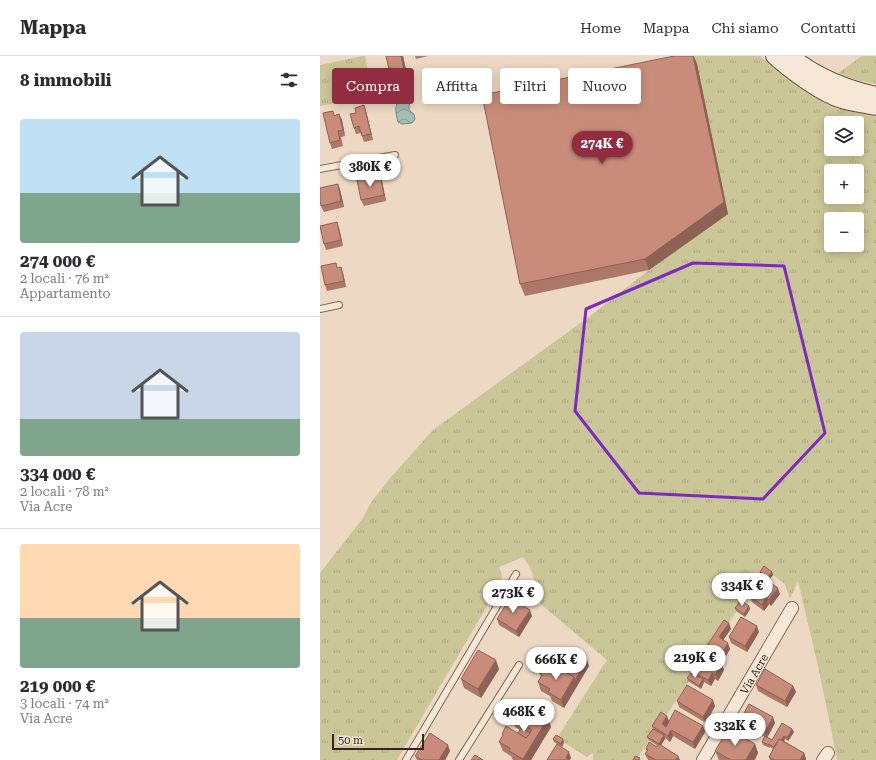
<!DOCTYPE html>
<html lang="it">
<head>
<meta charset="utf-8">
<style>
	body { margin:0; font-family:"Roboto Serif",serif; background:#f2f2f3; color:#2b2b33; height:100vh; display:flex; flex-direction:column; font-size:15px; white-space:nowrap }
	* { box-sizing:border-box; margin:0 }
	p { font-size:13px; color:#7c7c81 }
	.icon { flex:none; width:22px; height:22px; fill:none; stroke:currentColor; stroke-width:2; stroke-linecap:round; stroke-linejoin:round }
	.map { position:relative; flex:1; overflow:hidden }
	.panel { display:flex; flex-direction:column; background:#fff; width:320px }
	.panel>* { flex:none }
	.top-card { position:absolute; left:12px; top:12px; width:380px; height:36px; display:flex; gap:8px }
	.tools { position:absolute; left:504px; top:60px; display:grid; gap:8px }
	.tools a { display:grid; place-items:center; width:40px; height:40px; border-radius:4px; background:#fff; box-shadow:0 2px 10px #0003; font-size:20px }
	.scale { position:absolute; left:12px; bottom:10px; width:92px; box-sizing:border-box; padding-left:4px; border:2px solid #36251e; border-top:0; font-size:11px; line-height:14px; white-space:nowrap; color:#36251e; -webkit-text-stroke:3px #f4e4d2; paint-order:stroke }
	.price { position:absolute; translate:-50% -34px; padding:0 9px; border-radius:14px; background:#fff; color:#222; font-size:13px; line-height:26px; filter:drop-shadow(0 1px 2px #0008) }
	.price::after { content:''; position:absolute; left:50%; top:24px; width:12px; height:9px; margin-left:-6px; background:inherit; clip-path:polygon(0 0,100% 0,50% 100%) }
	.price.current { background:#922d41; color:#fff }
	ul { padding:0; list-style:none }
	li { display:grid; align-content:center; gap:8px; height:212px; padding:0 20px }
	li+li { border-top:1px solid #e1e1e2 }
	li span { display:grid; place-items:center; height:124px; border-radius:4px; color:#555 }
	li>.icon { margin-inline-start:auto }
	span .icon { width:72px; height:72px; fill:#fffc; stroke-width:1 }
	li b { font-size:17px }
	h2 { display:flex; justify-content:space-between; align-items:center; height:48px; padding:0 20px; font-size:17px }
	.tag { padding:0 14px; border-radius:4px; background:#fff; box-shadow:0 2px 10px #0003; font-size:14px; line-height:36px }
	.tag.current { background:#922d41; color:#fff }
	header { display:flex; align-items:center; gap:24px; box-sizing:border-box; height:56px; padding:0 20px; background:#fff; border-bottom:1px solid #e1e1e2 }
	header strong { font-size:19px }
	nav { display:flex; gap:22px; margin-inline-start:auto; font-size:14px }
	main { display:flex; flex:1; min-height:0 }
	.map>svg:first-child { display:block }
	.grass { fill:url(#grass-tufts); fill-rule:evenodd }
	.water { fill:url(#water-waves); stroke:#6c8d7f }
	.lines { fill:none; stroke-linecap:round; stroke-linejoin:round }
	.lane-casing { stroke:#86695a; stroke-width:8 }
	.street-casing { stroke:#86695a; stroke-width:14 }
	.secondary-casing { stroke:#674b3e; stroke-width:18 }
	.lane { stroke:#f7e7d6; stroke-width:6 }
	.street { stroke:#f7e7d6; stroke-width:12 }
	.secondary { stroke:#f7e7d6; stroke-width:16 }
	.wall { fill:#ad7869 }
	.shaded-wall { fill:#8d6255 }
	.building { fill:#c98c7a; stroke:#8d6255 }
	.marked { fill:none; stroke:#7b2cbf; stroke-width:3; stroke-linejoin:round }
	.labels { text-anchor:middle; stroke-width:3; stroke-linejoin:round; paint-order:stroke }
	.street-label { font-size:11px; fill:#36251e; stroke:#f4e4d2 }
</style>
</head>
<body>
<header>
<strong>Mappa</strong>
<nav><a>Home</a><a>Mappa</a><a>Chi siamo</a><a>Contatti</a></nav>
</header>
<main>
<section class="panel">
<h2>8 immobili<svg class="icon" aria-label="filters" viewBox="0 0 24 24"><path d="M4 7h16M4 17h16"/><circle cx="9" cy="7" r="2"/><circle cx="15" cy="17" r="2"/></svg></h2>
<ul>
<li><span style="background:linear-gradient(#bfe0f5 60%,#7fa58c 0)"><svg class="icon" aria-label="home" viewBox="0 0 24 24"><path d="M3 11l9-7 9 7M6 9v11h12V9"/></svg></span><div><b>274 000 €</b><p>2 locali · 76 m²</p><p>Appartamento</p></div></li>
<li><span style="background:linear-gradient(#c9d6e8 70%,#7fa58c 0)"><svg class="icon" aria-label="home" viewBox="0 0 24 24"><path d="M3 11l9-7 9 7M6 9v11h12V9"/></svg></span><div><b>334 000 €</b><p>2 locali · 78 m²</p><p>Via Acre</p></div></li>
<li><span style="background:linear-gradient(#ffd9b3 60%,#7fa58c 0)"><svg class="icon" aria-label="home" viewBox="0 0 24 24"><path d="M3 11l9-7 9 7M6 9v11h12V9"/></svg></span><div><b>219 000 €</b><p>3 locali · 74 m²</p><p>Via Acre</p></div></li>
</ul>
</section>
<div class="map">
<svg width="556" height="704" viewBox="0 0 556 704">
	<defs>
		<pattern id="grass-tufts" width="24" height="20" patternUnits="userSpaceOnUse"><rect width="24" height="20" fill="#cac697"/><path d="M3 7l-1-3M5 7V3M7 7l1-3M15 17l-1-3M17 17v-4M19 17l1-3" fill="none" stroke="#aeaa82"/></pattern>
		<pattern id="water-waves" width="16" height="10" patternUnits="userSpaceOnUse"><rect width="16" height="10" fill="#a5bfb2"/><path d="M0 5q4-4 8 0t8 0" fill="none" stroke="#879b90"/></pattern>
	</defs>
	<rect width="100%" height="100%" fill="#ecd8c3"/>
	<g class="grass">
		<path d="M43,0h2l8,39 -53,11v-41z"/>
		<path d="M375,0h65l23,20 32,21 28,12 33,8v643h-39l-6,-31 -13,-63 -20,-85 -8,18 -5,-15 -20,-15 -129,191h-43v-7l-6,4 -30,-19 50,-78 -76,-64c5,-19 3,-24 -8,-39l-24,10 3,7 -1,8 -104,178h-77v-187l43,-55 7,-14 21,-27 42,-47 157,-114 59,-46 79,-56zM511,67h26v26h-26zM511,115h26v26h-26zM511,163h26v26h-26z"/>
		<path d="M542,0h14v28l-19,-4 -20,-6z"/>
	</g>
	<path class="water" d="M82,42h6l2,2c-1,8 -3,10 4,14l1,5 -3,4 -10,1 -4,-2c-2,-9 -5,-18 4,-24z"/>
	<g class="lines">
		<defs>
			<g id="lane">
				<path d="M0,113l75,-14"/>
				<path d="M0,253l19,-4"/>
				<path d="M86,704l110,-186"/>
				<path d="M139,704l60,-95"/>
			</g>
			<g id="street">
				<path d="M383,704l89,-152"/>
				<path d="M503,704l5,-7"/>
			</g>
			<g id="secondary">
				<path d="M454,0c15,14 48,38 68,44 11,3 23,5 34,7"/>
				<path d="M471,0c26,21 53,32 85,39"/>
			</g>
		</defs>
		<use href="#lane" class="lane-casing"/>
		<use href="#street" class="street-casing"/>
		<use href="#secondary" class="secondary-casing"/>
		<use href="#lane" class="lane"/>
		<use href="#street" class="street"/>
		<use href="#secondary" class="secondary"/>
	</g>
	<g class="wall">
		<path d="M66,0h17l5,23 -15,3 -3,-9z"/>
		<path d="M95,0h13l-12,3z"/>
		<path d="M354,0h20l3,8 31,150 -79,56 -124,26 -5,-12z"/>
		<path d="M46,55l7,29 -9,2 -3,-9 -5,1 -2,-6z"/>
		<path d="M19,58l3,6 3,16 -4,1 2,9 -11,3 -2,-6 5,-28z"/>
		<path d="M62,125l4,20 -22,5 -3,-6z"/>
		<path d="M18,128l2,6 4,17 -20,5 -3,-6z"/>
		<path d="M19,172l4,18 -17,4 -2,-6z"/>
		<path d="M21,211l2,6 3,14 -19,4 -2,-6 13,-17z"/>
		<path d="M440,516h12l1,3 -4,5 -8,-5z"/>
		<path d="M460,538l-9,12 -2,-2 -5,7 -12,-9 -2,-6z"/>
		<path d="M429,550l1,3 -5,8 -9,-6 -1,-3z"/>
		<path d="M212,560l-13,21 -20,-12 -2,-6z"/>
		<path d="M411,573l-8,11 7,9 -4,7 -4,-2 -5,7 7,9 -6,11 -3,-2 -4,7 -7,-4 -3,7 -13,-8 -1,-3 10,-2 -1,-3 8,-14 -2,-6z"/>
		<path d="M439,576l-12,20 -16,-9 -2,-6z"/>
		<path d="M238,597l31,13 -25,42 -12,-7 -2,-5 -9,-5 -3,-9 3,-6 -1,-2 12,-3 2,-3 -1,-1 -2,-6z"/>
		<path d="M179,613l-18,29 -17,-10 -3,-9z"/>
		<path d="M436,629l37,1 3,6 -9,15 -29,-16z"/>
		<path d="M357,645l38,5 -9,17 -27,-16z"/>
		<path d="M198,655l16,1 14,6 3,9 -20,33h-18l-2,-4 -8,-5 -4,-9 4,-5 -1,-3 16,-1 2,-3 -5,-3 -3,-9z"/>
		<path d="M347,660l2,5 34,5 2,6 -10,17 -22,-13 -3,6 -5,-4 -4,7 19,15h-32l-3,-6 2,-3 -1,-2 11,-2 1,-1 -9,-6 -2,-3 6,-8 -1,-3z"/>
		<path d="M421,663l34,4 -8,15 5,2 20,-11 2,3 -6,9 -3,-2 -1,2 20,12 2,6v1h-36l-1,-3 4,-8 -3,-2v1l-7,-3 -1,-3 3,-5 -22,-12z"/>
		<path d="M233,683l11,3 -2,5 -8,-5z"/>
		<path d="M435,688l3,9 -3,7h-36l-4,-9z"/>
		<path d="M130,695l-5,9h-28l-2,-4z"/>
	</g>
	<g class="shaded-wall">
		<path d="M81,0h2l5,23 -4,-9z"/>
		<path d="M373,0h1l3,8 31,150 -79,56 -4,-11z"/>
		<path d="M44,49l2,6 7,29 -2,-6z"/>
		<path d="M19,58l3,6 3,16 -2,-6z"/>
		<path d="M60,119l2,6 4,20 -2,-6z"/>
		<path d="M18,128l2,6 4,17 -3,-6z"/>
		<path d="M17,166l2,6 4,18 -2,-6z"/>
		<path d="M21,211l2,6 3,14 -2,-6z"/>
		<path d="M452,516l1,3 -4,5 -1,-3z"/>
		<path d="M458,532l2,6 -9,12 -2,-6z"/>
		<path d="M446,542l3,6 -5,7 -2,-6z"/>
		<path d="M429,550l1,3 -5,8 -1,-3z"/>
		<path d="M210,554l2,6 -13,21 -3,-6z"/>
		<path d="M409,567l2,6 -10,14 -2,-6z"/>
		<path d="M437,570l2,6 -12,20 -2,-6z"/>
		<path d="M408,587l2,6 -4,7 -2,-6z"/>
		<path d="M400,592l2,6 -7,11 -3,-6z"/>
		<path d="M176,604l3,9 -18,29 -3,-9z"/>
		<path d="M267,604l2,6 -25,42 -3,-8 13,-23z"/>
		<path d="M402,608l2,6 -6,11 -3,-6z"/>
		<path d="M392,617l3,6 -4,7 -3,-6z"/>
		<path d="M383,623l1,3 -3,7 -2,-3z"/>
		<path d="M473,630l3,6 -9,15 -2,-6z"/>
		<path d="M393,644l2,6 -9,17 -3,-6z"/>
		<path d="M347,660l2,6 -5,8 -2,-6z"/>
		<path d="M453,661l2,6 -8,15 -2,-6z"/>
		<path d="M228,662l3,9 -20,33h-8v-1z"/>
		<path d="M383,670l2,6 -10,17 -2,-7z"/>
		<path d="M472,673l2,3 -6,9 -1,-3z"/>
		<path d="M351,674l2,6 -3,6 -2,-6z"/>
		<path d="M344,679l1,4 -5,8 -1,-3z"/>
		<path d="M464,680l1,3 -7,13 -2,-3z"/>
		<path d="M243,683l1,3 -2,5 -1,-3z"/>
		<path d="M435,688l3,9 -4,7h-8z"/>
		<path d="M128,689l2,6 -5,9h-6z"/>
		<path d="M249,696l2,6 -1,2h-3l-1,-2z"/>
		<path d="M484,697l2,6v1h-6z"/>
		<path d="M358,700l2,4h-4z"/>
	</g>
	<g class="building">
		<path d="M66,0h15l3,14 -14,3z"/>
		<path d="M354,0h19l31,146 -79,57 -125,25 -38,-189z"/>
		<path d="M44,49l7,29 -9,2 -3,-10 -5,2 -4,-14 6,-1 -1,-5z"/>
		<path d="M13,55l1,5 5,-2 4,16 -5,1 2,9 -10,3 -7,-30z"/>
		<path d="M60,119l4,20 -23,5 -4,-20z"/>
		<path d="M18,128l3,17 -20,5 -1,-7v-11z"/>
		<path d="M17,166l4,18 -17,4 -4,-18z"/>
		<path d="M16,207l1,5 4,-1 3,14 -19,4 -4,-19z"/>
		<path d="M444,510l8,6 -4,5 -8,-5z"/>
		<path d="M443,522l15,10 -9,12 -3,-2 -4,7 -12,-9z"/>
		<path d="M190,542l20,12 -14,21 -19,-12z"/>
		<path d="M421,544l8,6 -5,8 -9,-6z"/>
		<path d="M421,561l16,9 -12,20 -16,-9z"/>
		<path d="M404,564l5,3 -10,14 9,6 -4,7 -4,-2 -8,11 10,5 -7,11 -3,-2 -4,7 -12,-7 10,-18 -4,-2z"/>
		<path d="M241,592l12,6 1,-1 13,7 -12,20 -1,-3 -17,-9 1,-3 -7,-4 5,-9 2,1z"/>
		<path d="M158,594l18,10 -18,29 -17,-10z"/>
		<path d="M235,610l19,11 -13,23 -13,-8 2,-3 -12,-7 4,-7 -2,-1 4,-7 8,4z"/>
		<path d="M445,613l28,17 -8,15 -29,-16z"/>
		<path d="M371,617l12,6 -4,7 -12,-8z"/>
		<path d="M367,629l26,15 -10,17 -26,-16z"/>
		<path d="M429,648l24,13 -8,15 -24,-13z"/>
		<path d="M202,649l12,7 1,-2 13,8 -25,41 -14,-8 1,-3 -11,-6 4,-7 -1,-1 4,-8 20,12 6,-8 -20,-12 4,-8 2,1z"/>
		<path d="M355,654l28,16 -10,16 -22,-12 -3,6 -16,-10 9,-14 6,4 -5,8 4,3z"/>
		<path d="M462,667l10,6 -5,9 -3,-2 -3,4 -2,-1 -5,8 -5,-3v1l-7,-3 3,-6 7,4z"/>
		<path d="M201,672l9,5 -4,5 -8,-5z"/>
		<path d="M333,673l11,6 -5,9 -12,-7z"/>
		<path d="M408,673l27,15 -9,16h-15l-16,-9z"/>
		<path d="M110,677l18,12 -9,15h-17l-7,-4z"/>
		<path d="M236,679l7,4 -2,5 -8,-5z"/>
		<path d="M459,683l25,14 -4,7h-26l-5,-3z"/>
		<path d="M329,686l8,5 2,-3 19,12 -2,4h-20l-11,-6 3,-4 -2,-1z"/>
		<path d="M237,688l12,8 -3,6 3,2h-22z"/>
		<path d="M155,699l8,5h-12z"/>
		<path d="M315,700l5,2 -1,2h-6z"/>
	</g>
	<path class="marked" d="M373,207l91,3 41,167 -62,66 -124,-6 -64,-82 11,-102z"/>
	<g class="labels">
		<g class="street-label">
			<text transform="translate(434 618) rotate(-60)" y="4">Via Acre</text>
		</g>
	</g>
</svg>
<div class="tools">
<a><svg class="icon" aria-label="layers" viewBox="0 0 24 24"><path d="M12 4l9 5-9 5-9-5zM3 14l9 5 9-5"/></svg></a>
<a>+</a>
<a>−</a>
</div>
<div class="scale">50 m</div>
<b class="price current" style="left:282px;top:109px">274K €</b>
<b class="price" style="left:50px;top:132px">380K €</b>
<b class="price" style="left:422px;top:551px">334K €</b>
<b class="price" style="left:193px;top:558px">273K €</b>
<b class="price" style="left:375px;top:623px">219K €</b>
<b class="price" style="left:236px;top:625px">666K €</b>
<b class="price" style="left:204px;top:677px">468K €</b>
<b class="price" style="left:415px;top:691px">332K €</b>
<div class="top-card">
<a class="tag current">Compra</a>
<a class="tag">Affitta</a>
<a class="tag">Filtri</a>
<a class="tag">Nuovo</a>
</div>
</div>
</main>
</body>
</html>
